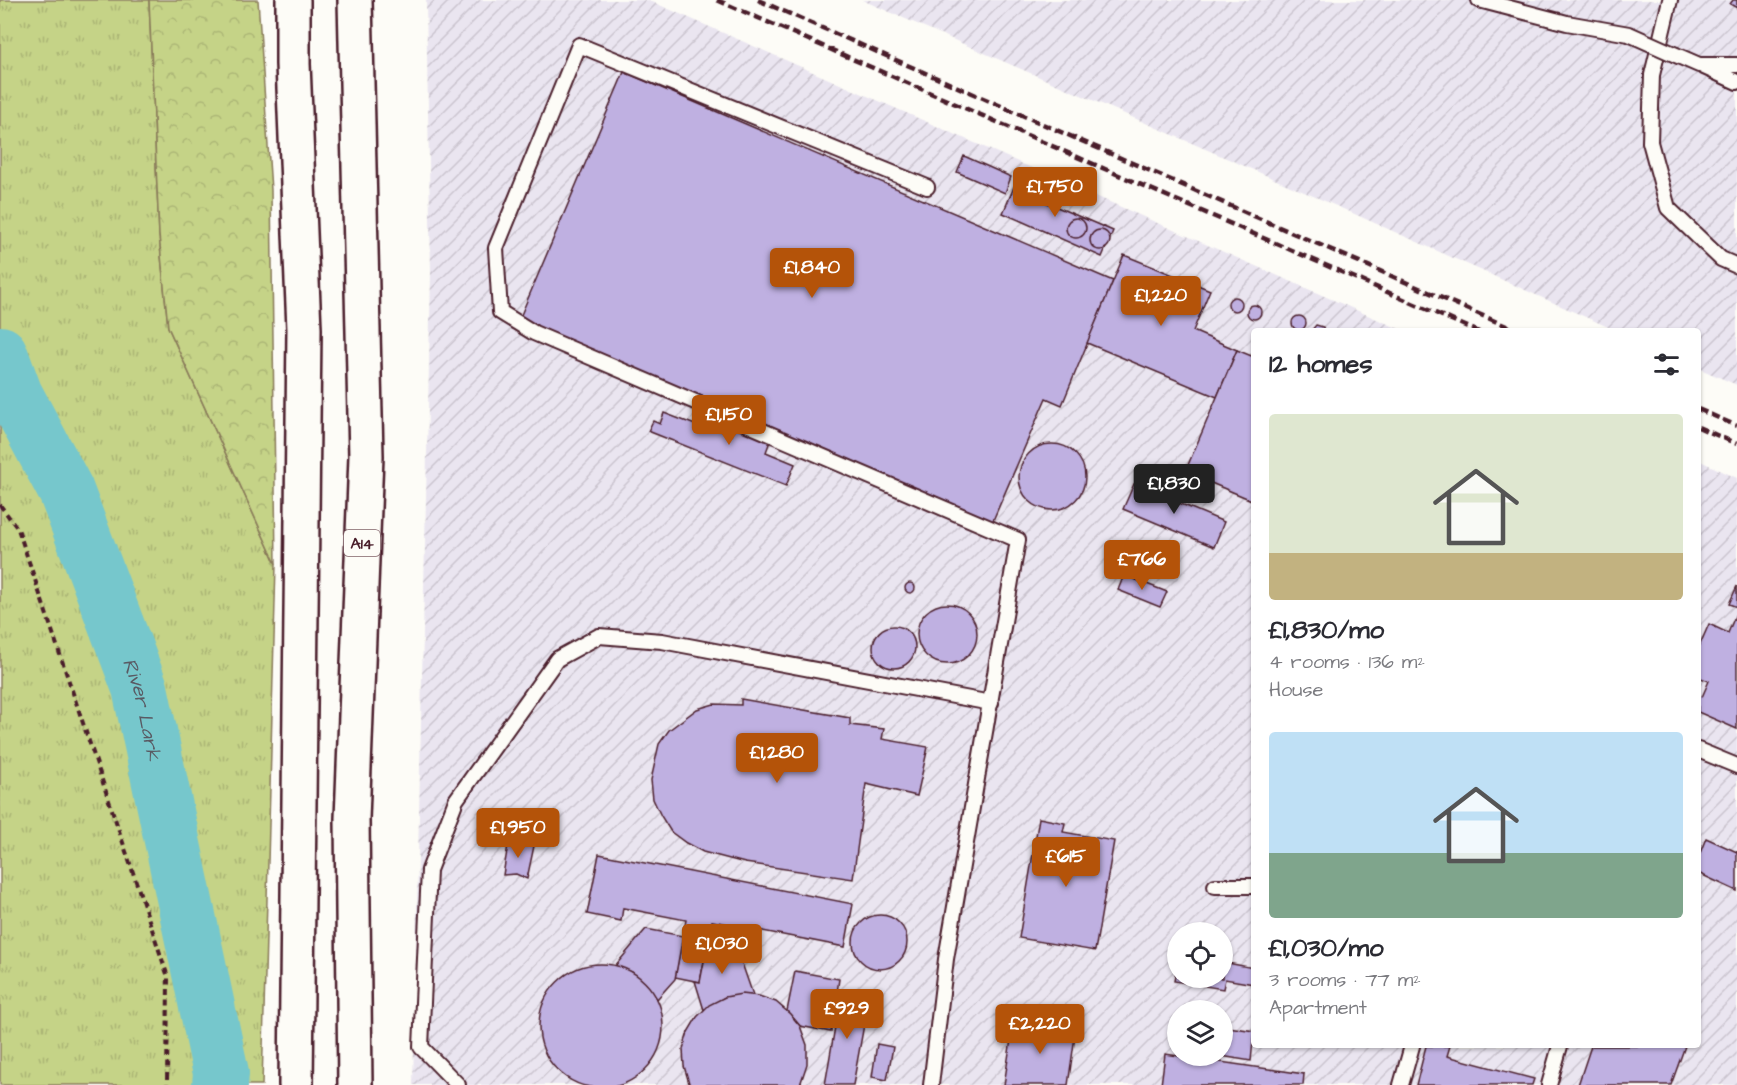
<!DOCTYPE html>
<html lang="en">
<head>
<meta charset="utf-8">
<style>
	body { margin:0; font-family:"Architects Daughter",sans-serif; background:#f7f7f7; color:#2b2b33; height:100vh; display:flex; flex-direction:column; font-size:22px; white-space:nowrap }
	* { box-sizing:border-box; margin:0 }
	p { font-size:20px; color:#7c7c81 }
	.icon { flex:none; width:33px; height:33px; fill:none; stroke:currentColor; stroke-width:2; stroke-linecap:round; stroke-linejoin:round }
	.map { position:relative; flex:1; overflow:hidden }
	.side { position:absolute; left:1251px; top:328px; width:450px; height:720px; display:flex; flex-direction:column; background:#fff; border-radius:6px; box-shadow:0 2px 4px #0004 }
	.side>* { flex:none }
	.buttons { position:absolute; left:1167px; top:922px; display:grid; gap:12px }
	.buttons a { display:grid; place-items:center; width:66px; height:66px; border-radius:50%; background:#fff; box-shadow:0 2px 4px #0004; font-size:30px }
	.price { position:absolute; translate:-50% -51px; padding:0 14px; border-radius:6px; background:#b45309; color:#fff; font-size:20px; line-height:39px; filter:drop-shadow(0 2px 3px #0008) }
	.price::after { content:''; position:absolute; left:50%; top:36px; width:18px; height:14px; margin-left:-9px; background:inherit; clip-path:polygon(0 0,100% 0,50% 100%) }
	.price.current { background:#222; color:#fff }
	ul { padding:0; list-style:none }
	li { display:grid; align-content:center; gap:12px; height:318px; padding:0 18px }
	li span { display:grid; place-items:center; height:186px; border-radius:6px; color:#555 }
	li>.icon { margin-inline-start:auto }
	span .icon { width:108px; height:108px; fill:#fffc; stroke-width:1 }
	li b { font-size:26px }
	h2 { display:flex; justify-content:space-between; align-items:center; height:72px; padding:0 18px; font-size:26px }
	.map>svg:first-child { display:block }
	.industrial { fill:url(#industrial-furrows); fill-rule:evenodd }
	.grass { fill:url(#grass-tufts); stroke:#887959; stroke-width:1.5 }
	.forest { fill:url(#forest-crowns); stroke:#887959; stroke-width:1.5 }
	.lines { fill:none; stroke-linecap:round; stroke-linejoin:round }
	.river { stroke:#76c7cc; stroke-width:56 }
	.building { fill:#bfb0e1; stroke:#4a1f2b; stroke-width:1.5 }
	.service-casing { stroke:#4a1f2b; stroke-width:18 }
	.trunk-casing { stroke:#4a1f2b; stroke-width:38 }
	.path { stroke:#4a1f2b; stroke-width:4; stroke-dasharray:6 4.5; stroke-linecap:butt }
	.service { stroke:#fdfcf7; stroke-width:14 }
	.trunk { stroke:#fdfcf7; stroke-width:33 }
	.rail { stroke:#4a1f2b; stroke-width:4.5; stroke-dasharray:9 4.5; stroke-linecap:butt }
	.service-bridge-casing { stroke:#4a1f2b; stroke-width:18; stroke-linecap:butt }
	.service-bridge { stroke:#fdfcf7; stroke-width:14 }
	.labels { text-anchor:middle; stroke-width:4.5; stroke-linejoin:round; paint-order:stroke }
	.shield { fill:#fdfcf7; stroke:#806168; stroke-width:1.5 }
	.shield-label { font-size:16px; font-weight:bold; fill:#4a1f2b }
	.water-label { font-size:20px; font-style:italic; fill:#595a63; stroke:#fdfcf7 }
</style>
</head>
<body>
<div class="map">
<svg width="1737" height="1085" viewBox="0 0 1737 1085">
	<defs>
		<pattern id="industrial-furrows" width="10" height="10" patternUnits="userSpaceOnUse" patternTransform="scale(1.5)"><rect width="10" height="10" fill="#eae5f0"/><path d="M-1 1l2-2M0 10L10 0M9 11l2-2" fill="none" stroke="#cac4ce"/></pattern>
		<pattern id="grass-tufts" width="24" height="20" patternUnits="userSpaceOnUse" patternTransform="scale(1.5)"><rect width="24" height="20" fill="#c5d387"/><path d="M3 7l-1-3M5 7V3M7 7l1-3M15 17l-1-3M17 17v-4M19 17l1-3" fill="none" stroke="#abb575"/></pattern>
		<pattern id="forest-crowns" width="20" height="18" patternUnits="userSpaceOnUse" patternTransform="scale(1.5)"><rect width="20" height="18" fill="#c5d387"/><path d="M2 6a3 3 0 1 1 6 0M12 15a3 3 0 1 1 6 0" fill="none" stroke="#abb575"/></pattern>
	</defs>
	<rect width="100%" height="100%" fill="#fdfcf7"/>
	<filter id="ink" filterUnits="userSpaceOnUse"><feTurbulence type="fractalNoise" baseFrequency=".0167" numOctaves="2"/><feDisplacementMap in="SourceGraphic" scale="12" xChannelSelector="R" yChannelSelector="G"/><feConvolveMatrix kernelMatrix="1 2 1 2 8 2 1 2 1" color-interpolation-filters="sRGB"/></filter>
	<g filter="url(#ink)">
		<g class="industrial">
			<path d="M426,0h222l756,331 -150,1v714h444v-586l39,18v607h-1324l18,-812zM1178,933h44v45h-44zM1178,1011h44v45h-44z"/>
			<path d="M862,0h875v385l-39,-17v-36l-81,-1 -276,-123z"/>
		</g>
		<path class="grass" d="M0,0h149l10,235 9,92 108,237 -14,521h-262z"/>
		<path class="forest" d="M149,0h109l13,190 5,374 -108,-237 -9,-92z"/>
		<g class="lines">
			<path class="river" id="s1" d="M0,354l15,41 51,96 74,197 81,385 -1,12"/>
		</g>
		<g class="building">
			<path d="M1733,0h4v8l-7,-4z"/>
			<path d="M624,72l489,209 -51,124 -16,-7 -55,127 -473,-203z"/>
			<path d="M964,156l47,21 -6,16 -48,-21z"/>
			<path d="M1019,175l30,13 -6,13 70,30 -11,26 -99,-44z"/>
			<circle cx="1076" cy="228" r="10"/>
			<circle cx="1100" cy="240" r="10"/>
			<path d="M1124,255l86,35 -17,41 44,19 -20,47 -130,-54z"/>
			<circle cx="1235" cy="304" r="7"/>
			<circle cx="1254" cy="312" r="7"/>
			<circle cx="1299" cy="323" r="7"/>
			<path d="M1316,325l7,2 1,5h-14z"/>
			<path d="M1237,350l17,7v144l-69,-29z"/>
			<path d="M664,413l39,15 1,-4 28,11 6,-16 35,14 -7,19 29,12 -9,22 -138,-55 5,-10 7,3z"/>
			<circle cx="1052" cy="477" r="33"/>
			<path d="M1134,484l90,38 -10,25 -91,-38z"/>
			<path d="M1124,575l43,17 -7,15 -42,-17z"/>
			<circle cx="910" cy="588" r="5"/>
			<path d="M1737,586v21l-8,-3z"/>
			<circle cx="947" cy="634" r="30"/>
			<path d="M1737,611v118l-39,-17v-17l4,2 7,-16 -11,-4v-28l11,-25 19,9z"/>
			<circle cx="894" cy="647" r="21"/>
			<path d="M741,699l109,19v7l34,4 -2,10 46,8 -11,49 -51,-12 -13,95 -108,-16 -42,-11 -17,-9 -15,-11 -10,-16 -8,-17 -2,-19 8,-36 10,-14 28,-21 17,-5 27,1z"/>
			<path d="M1039,818l26,5 -2,9 51,9 -19,110 -76,-13z"/>
			<path d="M1706,838l31,14v39l-39,-18v-15z"/>
			<path d="M509,839l25,7 -7,33 -11,-5 -13,1z"/>
			<path d="M599,854l254,50 -8,43 -133,-26 -12,61 -25,-5 11,-57 -63,-12 -2,13 -34,-7z"/>
			<circle cx="880" cy="942" r="27"/>
			<path d="M646,929l37,7 -8,43 -18,20 -11,-15 -14,-12 -17,-6z"/>
			<path d="M708,941l28,5 17,49 -28,2 -21,13 -9,-29 5,1z"/>
			<path d="M1178,962v16h44v-16l32,6v16l-29,-5 -2,10 -49,-8z"/>
			<circle cx="601" cy="1026" r="62"/>
			<path d="M795,971l44,8 -8,53 -31,-6 -13,-15z"/>
			<path d="M841,992l28,5 -16,88h-28z"/>
			<path d="M742,994l17,2 17,6 14,12 10,12 7,19v19l-7,21h-110l-1,-2 -5,-17 -1,-17 5,-17 9,-15 12,-12 16,-8z"/>
			<path d="M1014,1020l62,9 -8,56h-64z"/>
			<path d="M1222,1026l32,5 -3,30 -30,-5z"/>
			<path d="M877,1044l16,3 -6,33 -15,-3z"/>
			<path d="M1426,1046h24l-3,10 87,23 -2,6h-116z"/>
			<path d="M1591,1046h94l-14,39h-93z"/>
			<path d="M1165,1054l139,20 -1,11h-142z"/>
		</g>
		<g class="lines">
			<defs>
				<g id="service">
					<path d="M1479,0l88,23 62,11"/>
					<path d="M1670,0l-18,75 -2,67 18,66 53,51 16,7"/>
					<path d="M1676,55l23,10h38"/>
					<path d="M1704,67l33,15"/>
					<path d="M927,187l-348,-142 -83,203 4,64 34,21 484,207 -72,419 -15,126"/>
					<path d="M1698,750l39,16"/>
					<path d="M1215,886h39"/>
					<path d="M458,1085l-37,-38 8,-177 27,-70 101,-141 42,-23 63,5 329,62"/>
					<path d="M1401,1085l11,-39"/>
					<path d="M1549,1085l11,-39"/>
				</g>
				<g id="trunk">
					<path d="M293,0v64l11,265 -8,756"/>
					<path d="M355,1085l-3,-266 14,-363 -11,-456"/>
				</g>
			</defs>
			<use href="#service" class="service-casing"/>
			<use href="#trunk" class="trunk-casing"/>
			<path class="path" d="M0,505l18,24 150,448 -1,108"/>
			<use href="#service" class="service"/>
			<use href="#trunk" class="trunk"/>
			<g class="rail">
				<path d="M717,0l762,332"/>
				<path d="M758,0l762,332"/>
				<path d="M1698,409l39,17"/>
				<path d="M1698,427l39,17"/>
			</g>
			<defs>
				<path id="service-bridge" d="M1629,34l47,21"/>
			</defs>
			<use href="#service-bridge" class="service-bridge-casing"/>
			<use href="#service-bridge" class="service-bridge"/>
		</g>
	</g>
	<g class="labels">
		<rect class="shield" x="344" y="530" width="36" height="26" rx="4.5"/>
		<g class="shield-label">
			<text x="362" y="549">A14</text>
		</g>
		<g class="water-label">
			<text dy="7" stroke="none"><textPath href="#s1" startOffset="384">River Lark</textPath></text>
		</g>
	</g>
</svg>
<div class="buttons">
<a><svg class="icon" aria-label="locate" viewBox="0 0 24 24"><circle cx="12" cy="12" r="6"/><path d="M12 2v4M12 18v4M2 12h4M18 12h4"/></svg></a>
<a><svg class="icon" aria-label="layers" viewBox="0 0 24 24"><path d="M12 4l9 5-9 5-9-5zM3 14l9 5 9-5"/></svg></a>
</div>
<b class="price" style="left:1055px;top:218px">£1,750</b>
<b class="price" style="left:812px;top:299px">£1,840</b>
<b class="price" style="left:1161px;top:327px">£1,220</b>
<b class="price" style="left:729px;top:446px">£1,150</b>
<b class="price current" style="left:1174px;top:515px">£1,830</b>
<b class="price" style="left:1142px;top:591px">£766</b>
<b class="price" style="left:777px;top:784px">£1,280</b>
<b class="price" style="left:518px;top:859px">£1,950</b>
<b class="price" style="left:1066px;top:888px">£615</b>
<b class="price" style="left:722px;top:975px">£1,030</b>
<b class="price" style="left:847px;top:1040px">£929</b>
<b class="price" style="left:1040px;top:1055px">£2,220</b>
<section class="side">
<h2>12 homes<svg class="icon" aria-label="filters" viewBox="0 0 24 24"><path d="M4 7h16M4 17h16"/><circle cx="9" cy="7" r="2"/><circle cx="15" cy="17" r="2"/></svg></h2>
<ul>
<li><span style="background:linear-gradient(#dfe7d0 75%,#c2b280 0)"><svg class="icon" aria-label="home" viewBox="0 0 24 24"><path d="M3 11l9-7 9 7M6 9v11h12V9"/></svg></span><div><b>£1,830/mo</b><p>4 rooms · 136 m²</p><p>House</p></div></li>
<li><span style="background:linear-gradient(#bfe0f5 65%,#7fa58c 0)"><svg class="icon" aria-label="home" viewBox="0 0 24 24"><path d="M3 11l9-7 9 7M6 9v11h12V9"/></svg></span><div><b>£1,030/mo</b><p>3 rooms · 77 m²</p><p>Apartment</p></div></li>
</ul>
</section>
</div>
</body>
</html>
